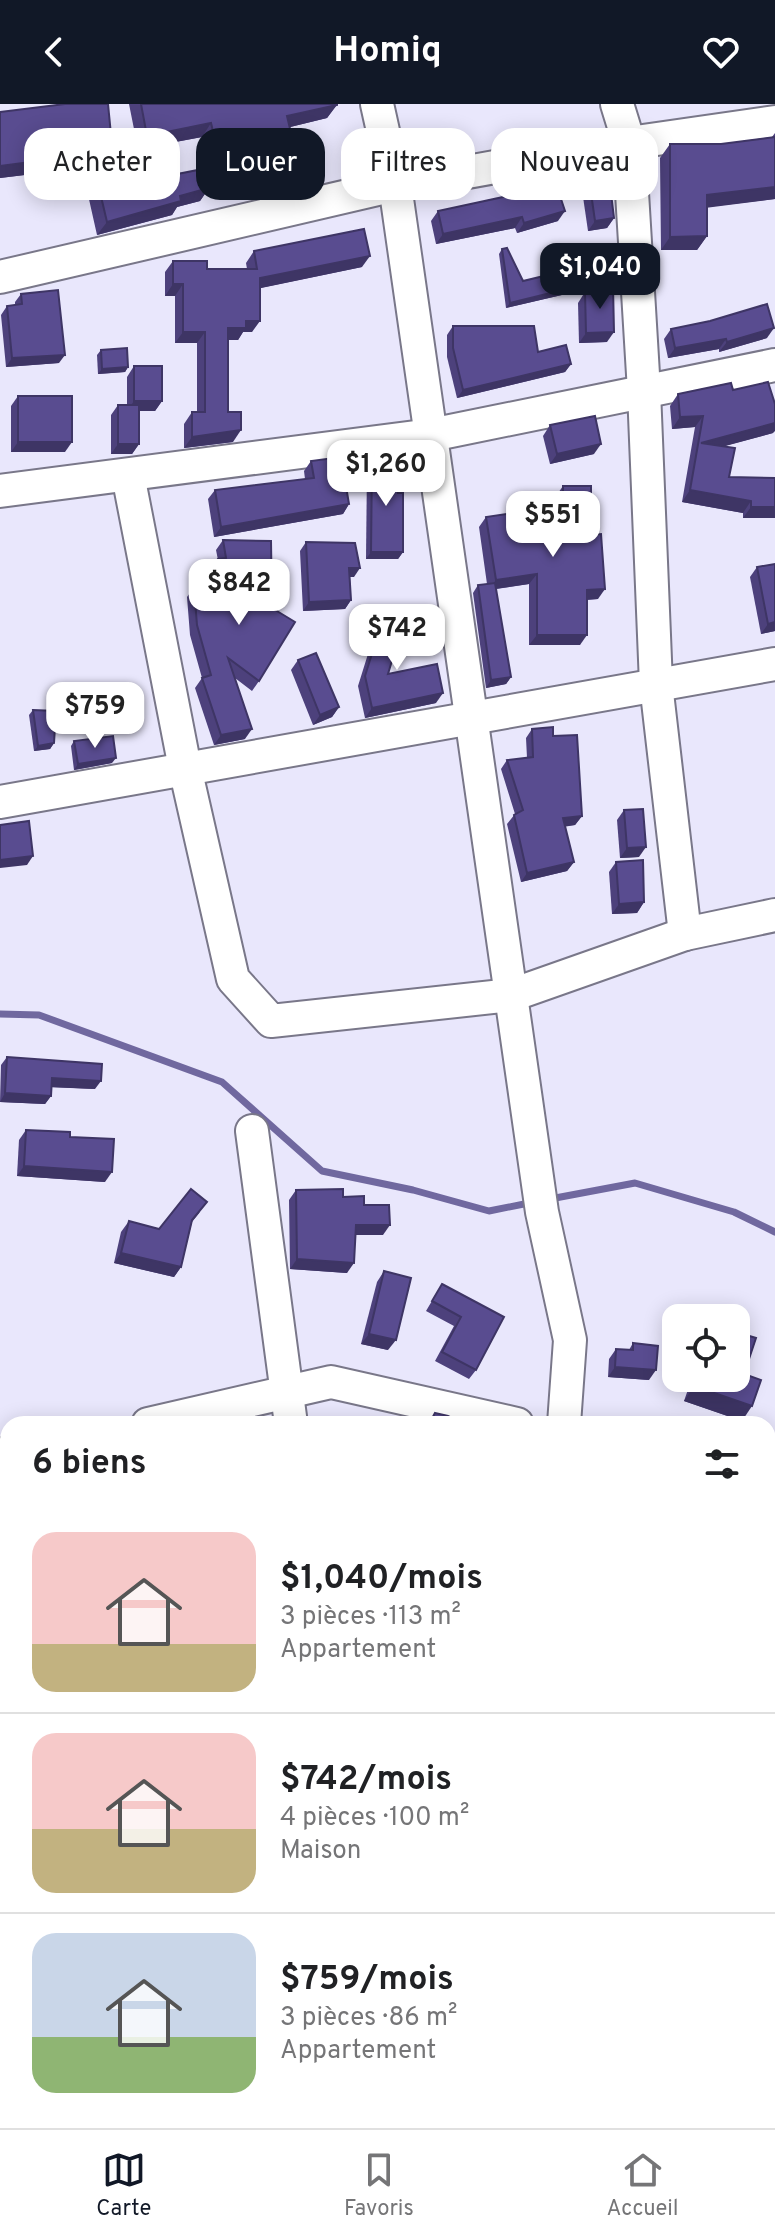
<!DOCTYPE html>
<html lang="fr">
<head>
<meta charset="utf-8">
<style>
	body { margin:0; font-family:Overpass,sans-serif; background:#f2f2f2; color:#202124; height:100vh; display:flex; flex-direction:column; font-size:30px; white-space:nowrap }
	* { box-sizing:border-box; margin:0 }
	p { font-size:26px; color:#757577 }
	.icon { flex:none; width:44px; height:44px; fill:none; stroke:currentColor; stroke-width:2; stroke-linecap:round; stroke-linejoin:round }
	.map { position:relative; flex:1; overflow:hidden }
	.panel { position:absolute; left:0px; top:1312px; width:776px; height:712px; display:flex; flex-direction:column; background:#fff; border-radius:24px 24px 0 0; box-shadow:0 4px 20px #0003 }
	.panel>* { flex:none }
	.hud { position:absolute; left:24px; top:24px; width:728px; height:72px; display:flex; gap:16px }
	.buttons { position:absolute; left:662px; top:1200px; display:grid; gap:16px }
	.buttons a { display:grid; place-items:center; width:88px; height:88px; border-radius:16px; background:#fff; box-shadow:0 4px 20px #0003; font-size:40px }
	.price { position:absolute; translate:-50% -68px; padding:0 18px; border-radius:16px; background:#fff; color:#222; font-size:26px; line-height:52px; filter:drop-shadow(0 2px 4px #0008) }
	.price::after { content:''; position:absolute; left:50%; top:48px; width:24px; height:18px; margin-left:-12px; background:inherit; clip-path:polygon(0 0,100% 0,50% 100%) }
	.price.selected { background:#111827; color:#fff }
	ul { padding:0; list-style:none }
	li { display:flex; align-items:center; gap:24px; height:200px; padding:0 32px }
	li+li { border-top:2px solid #e0e0e0 }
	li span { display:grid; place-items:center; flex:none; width:224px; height:160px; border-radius:24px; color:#555 }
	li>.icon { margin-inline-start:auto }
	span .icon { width:96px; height:96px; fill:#fffc; stroke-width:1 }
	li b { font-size:34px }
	h2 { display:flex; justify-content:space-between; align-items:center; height:96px; padding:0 32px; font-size:34px }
	.pill { padding:0 28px; border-radius:24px; background:#fff; box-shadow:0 4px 20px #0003; font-size:28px; line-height:72px }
	.pill.selected { background:#111827; color:#fff }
	header { display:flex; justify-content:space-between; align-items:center; height:104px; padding:0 32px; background:#111827; color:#fff; font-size:36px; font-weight:700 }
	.dock { display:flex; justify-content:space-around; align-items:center; height:112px; border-top:2px solid #e0e0e0; background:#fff; font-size:22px; color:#757577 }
	.dock a { display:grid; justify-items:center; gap:4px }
	.dock .selected { color:#111827 }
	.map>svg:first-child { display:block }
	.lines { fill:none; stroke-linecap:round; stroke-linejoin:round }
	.stream { stroke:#70689f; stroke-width:7 }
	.minor-casing { stroke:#797789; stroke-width:36 }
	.minor { stroke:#fff; stroke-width:32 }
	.wall { fill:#4d417c }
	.shaded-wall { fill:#3e3565 }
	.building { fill:#594c90; stroke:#3e3565; stroke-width:2 }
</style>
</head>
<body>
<header><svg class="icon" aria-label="back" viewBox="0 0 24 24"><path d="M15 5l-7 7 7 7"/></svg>Homiq<svg class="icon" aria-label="heart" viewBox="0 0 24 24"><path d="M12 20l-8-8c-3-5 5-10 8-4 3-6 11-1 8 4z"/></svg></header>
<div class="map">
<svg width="775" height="2024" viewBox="0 0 775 2024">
	<rect width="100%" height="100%" fill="#e9e7fc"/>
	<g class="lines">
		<g class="stream">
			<path d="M0,910l39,1 183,67 100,89 91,19 76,21 45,-9"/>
			<path d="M550,1095l85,-16 99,29 41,20"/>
		</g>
		<defs>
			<g id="minor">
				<path d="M377,0l18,81 147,1027 28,128 -6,84"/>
				<path d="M617,0l12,39 15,248 12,293 29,250"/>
				<path d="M0,173l395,-92 234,-42 146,-21"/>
				<path d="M128,371l57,293 48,211 38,42 241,-26 173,-61 90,-19"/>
				<path d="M0,387l431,-56 344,-70"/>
				<path d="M0,698l775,-138"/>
				<path d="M252,1027l39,293"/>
				<path d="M148,1320l183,-42 186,42"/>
				<path d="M0,1351l8,-2"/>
				<path d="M768,1392l7,2"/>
				<path d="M768,1624l7,1"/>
				<path d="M0,1690l8,-3"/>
				<path d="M768,1712l7,-9"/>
				<path d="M768,1902l7,8"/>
				<path d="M585,2016l2,8"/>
				<path d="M550,2024l5,-8"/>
			</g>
		</defs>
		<use href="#minor" class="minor-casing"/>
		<use href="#minor" class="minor"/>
	</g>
	<g class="wall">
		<path d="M65,0l51,82 93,2 -9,13 -23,6 -5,8 -75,20 -15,-67 -82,10v-66z"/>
		<path d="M129,0h208l-10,14 -37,9 -1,48 -74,17 -13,-55 -64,12z"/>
		<path d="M775,29v66l-68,8v29l-10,14h-36l-1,-92 10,-14h51l51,-7z"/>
		<path d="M589,75l25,39 -7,10 -19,3 -6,-41z"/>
		<path d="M509,94l49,23 -41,12 -2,-5 -79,16 -5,-23 7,-10z"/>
		<path d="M502,145l21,32 56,10 -73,17 -7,-54z"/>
		<path d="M254,147l108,16 -102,21 -8,44h-9l-5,8h-10v72l5,30 -49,6v-24l8,-12h5v-69h-22v-47h-10v-24l8,-11 34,8h40l-1,-6z"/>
		<path d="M585,188l22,50 -28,1 -1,-40z"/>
		<path d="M21,190l38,69 -53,4 -5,-52 6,-9 8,-1v-3z"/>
		<path d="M453,222l85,26 33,12 -6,8 -108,26 -10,-41v-22z"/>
		<path d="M671,225l96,9 -48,14v-3l-51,9 -4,-19z"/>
		<path d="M101,246l27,17 -3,5 -27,2 -1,-19z"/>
		<path d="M134,262l28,35 -7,10h-16v33l-7,10h-21v-39l7,-10h9v-28z"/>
		<path d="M733,286l40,43 -49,13 5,31 46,1v40h-32v-5l-61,-11 13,-75 -23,2 -2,-23 8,-12z"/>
		<path d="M18,292l47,56h-54v-46z"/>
		<path d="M550,321l44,29 -44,10 -7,-28z"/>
		<path d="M372,356l26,33 5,59 -5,7h-32l1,-92z"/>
		<path d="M311,357l38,43 -6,10 -129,23 -6,-38 7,-9 90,-11 -1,-8z"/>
		<path d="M563,382l28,49 7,64 -11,1 -7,45h-51v-61l-33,5 15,88 -5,7 -20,4 -13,-95 5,-8 9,-1 -8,-57 7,-10 70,-10v-11z"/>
		<path d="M223,436l36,141 -7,10 -17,-13 10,61 -31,6 -19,-57 7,-10 -12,-43 -3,-38 7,-10 19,-2 -1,-16 6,-9 -2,-10z"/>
		<path d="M306,438l48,35h-4l1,23 -6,9 -42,2 -3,-60z"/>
		<path d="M757,463l18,64 -14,3 -11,-57z"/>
		<path d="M384,511l4,59 48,29 -71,15 -7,-32 19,-61z"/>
		<path d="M298,556l41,47 -7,10 -19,8 -22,-55z"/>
		<path d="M33,606l21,33 -4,6 -16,2 -5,-36z"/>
		<path d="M532,625l21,7 29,80 -7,9 -10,1 9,36 -7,9 -46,11 -14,-58 8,-10 -14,-45 6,-9 20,-2 -1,-20z"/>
		<path d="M74,637l38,22 -38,7 -3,-24z"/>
		<path d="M624,706l15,47 -19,1 -3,-38z"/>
		<path d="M616,758l28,40 -7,11 -25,1 -3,-42z"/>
		<path d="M7,953l88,32 -43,-2 -1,9 -6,8 -45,-2 1,-37z"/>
		<path d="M26,1026l44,7 35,45 -88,-6 2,-36z"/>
		<path d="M296,1086l47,7 21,8 19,30h-27l-9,38 -57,-4 -1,-69z"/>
		<path d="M200,1108l-8,10 -11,45 -7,10 -60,-14 7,-31 8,-11 30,8z"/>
		<path d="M384,1167l4,79 -27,-6 16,-62z"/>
		<path d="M442,1180l62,33 -28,53 -7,9 -34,-18 19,-35 -28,-15z"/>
		<path d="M633,1239l16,37 -41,-3 1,-18 7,-10 13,1z"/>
		<path d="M744,1270l-2,47 -58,-20 8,-23h44z"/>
		<path d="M775,1579v24l-7,-5v-8z"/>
		<path d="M8,1821v65l-8,-5v-48z"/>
		<path d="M718,2016l57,8h-63z"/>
	</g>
	<g class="shaded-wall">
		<path d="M337,1l-10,13 -49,12 9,-14z"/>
		<path d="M211,19l-9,14 -64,12 9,-13z"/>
		<path d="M91,50l-9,14 -82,10v-12z"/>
		<path d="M298,58l-9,13 -74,17 9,-14z"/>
		<path d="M775,83v12l-78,10 10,-14z"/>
		<path d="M209,84l-9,13 -23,6 -5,8 -75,20 10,-13 73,-26z"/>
		<path d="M565,107l-7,10 -41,12 7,-10z"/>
		<path d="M522,113l-7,11 -79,16 7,-10z"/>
		<path d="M614,114l-7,10 -19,3 7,-10z"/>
		<path d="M707,132l-10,14h-36l9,-13z"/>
		<path d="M370,152l-8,11 -110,23 8,-12z"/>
		<path d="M173,180h10l-8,12h-10z"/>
		<path d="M583,181l-4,6 -73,17 4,-5z"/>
		<path d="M246,217h14l-8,11h-9l-5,8h-18l8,-12z"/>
		<path d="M774,224l-7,10 -48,14 8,-10z"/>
		<path d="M183,228h22l-8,11h-22z"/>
		<path d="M614,228l-7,10 -28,1 7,-10z"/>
		<path d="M726,235l-7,10 -51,9 7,-10z"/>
		<path d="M65,251l-6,8 -53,4 6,-9z"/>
		<path d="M571,260l-6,8 -108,26 6,-8z"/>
		<path d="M128,263l-3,5 -27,2 4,-5z"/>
		<path d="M134,297h28l-7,10h-28z"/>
		<path d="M703,312l-8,11 -23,2 8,-12z"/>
		<path d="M775,319v8l-2,2 -77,21 5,-11z"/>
		<path d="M241,326l-8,12 -49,6 8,-11z"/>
		<path d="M18,338h54l-7,10h-54z"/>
		<path d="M118,340h21l-7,10h-21z"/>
		<path d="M601,340l-7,10 -44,10 7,-10z"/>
		<path d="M690,386l61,11 -8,12 -61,-11z"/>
		<path d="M349,400l-6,10 -129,23 7,-10z"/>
		<path d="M751,403h24v11h-32z"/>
		<path d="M371,448h32l-5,7h-32z"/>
		<path d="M349,464h11l-6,9h-11z"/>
		<path d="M537,470l-8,10 -41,6 8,-10z"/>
		<path d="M605,485l-7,10 -18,1 7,-10z"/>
		<path d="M351,496l-6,9 -42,2 6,-9z"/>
		<path d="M775,518v9l-14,3 7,-10z"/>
		<path d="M537,531h50l-7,10h-51z"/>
		<path d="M511,573l-5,7 -20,4 5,-8z"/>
		<path d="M443,589l-7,10 -71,15 7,-10z"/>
		<path d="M339,603l-7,10 -19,8 7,-10z"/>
		<path d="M252,625l-7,10 -31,6 7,-10z"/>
		<path d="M54,639l-4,6 -16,2 4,-5z"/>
		<path d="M116,654l-4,5 -38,7 4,-6z"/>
		<path d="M582,712l-7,9 -18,3 6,-10z"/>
		<path d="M646,743l-7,10 -19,1 7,-10z"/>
		<path d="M33,752l-6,9 -27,3v-8z"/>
		<path d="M574,758l-7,9 -46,11 6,-9z"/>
		<path d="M644,798l-7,11 -25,1 7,-10z"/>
		<path d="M52,974l49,3 -6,8 -49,-2z"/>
		<path d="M5,989l46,3 -6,8 -45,-2z"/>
		<path d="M24,1062l88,6 -7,10 -88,-6z"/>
		<path d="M356,1121h34l-7,10h-34z"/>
		<path d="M121,1149l60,14 -7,10 -60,-14z"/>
		<path d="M297,1155l57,4 -7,10 -57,-4z"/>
		<path d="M369,1230l27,6 -8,10 -27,-6z"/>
		<path d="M615,1263l41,3 -7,10 -41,-3z"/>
		<path d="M694,1282l58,20 -10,15 -58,-20z"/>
		<path d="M768,1467l7,3v16l-7,-3z"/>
		<path d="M775,1560v11l-7,1v-11z"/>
		<path d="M775,1940v6l-7,4v-5z"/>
	</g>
	<g class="building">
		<path d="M65,0h43l8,82 87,-17 6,19 -29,8 1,5 -74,21 -16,-68 -91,12v-54z"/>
		<path d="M141,0h196v1l-50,11 11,46 -74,16 -13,-55 -64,13z"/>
		<path d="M775,33v50l-68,8v41l-37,1v-93h51z"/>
		<path d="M609,73l5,41 -19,3 -6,-42z"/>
		<path d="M556,80l9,27 -41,12 -2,-6 -79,17 -5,-23 70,-15 1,2z"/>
		<path d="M364,125l6,27 -110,22v43h-14v7h-18v84h13v18l-49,7v-25h13v-80h-22v-48h-10v-23h34v8h50l-3,-18z"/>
		<path d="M507,144l16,33 54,-13 6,17 -73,18 -8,-54z"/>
		<path d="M613,182l1,46 -28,1 -1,-41z"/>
		<path d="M58,186l7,65 -53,3 -5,-52 15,-2 -1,-10z"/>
		<path d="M767,200l7,24 -47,14 -1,-3 -51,9 -4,-19 39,-8z"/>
		<path d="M453,222h81l4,26 28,-7 5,19 -108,26 -10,-42z"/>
		<path d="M127,244l1,19 -26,2 -1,-19z"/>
		<rect x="134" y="262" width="28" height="35"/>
		<path d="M768,278l7,22v19l-74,20 34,5 -6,29 46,1v29h-24v-6l-61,-11 13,-74 -23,1 -2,-23 53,-11 2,7z"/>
		<rect x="18" y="292" width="54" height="46"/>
		<rect x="118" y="301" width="21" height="39"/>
		<path d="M595,312l6,28 -44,10 -7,-29z"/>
		<path d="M341,353l8,47 -128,23 -6,-37 99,-12 -3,-17z"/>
		<path d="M372,356h26v33h5v59h-32z"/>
		<path d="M563,382h28v49l10,-1 4,55 -18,1v45h-50v-61l-41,6 -10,-63 77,-11z"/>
		<path d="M223,436l48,1 1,67 23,14 -36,59 -31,-23 24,71 -31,6 -19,-57 9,-3 -14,-50 -3,-38 27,-3 -3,-25 8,-1z"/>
		<path d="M306,438l49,1 5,25h-11l2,32 -42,2z"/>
		<path d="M775,460v58l-7,2 -11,-57z"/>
		<path d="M495,479l16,94 -20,3 -13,-95z"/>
		<path d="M384,511l20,6 -16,53 49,-10 6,29 -71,15 -7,-32z"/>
		<path d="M316,549l23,54 -19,8 -22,-55z"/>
		<path d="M33,606l23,1 -2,32 -16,3z"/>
		<path d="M553,623v9l24,-1 5,81 -19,2 11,44 -47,11 -13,-58 9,-5 -16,-50 26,-3 -1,-28z"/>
		<path d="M113,632l3,22 -38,6 -4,-23z"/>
		<path d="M643,705l3,38 -19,1 -3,-38z"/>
		<path d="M29,717l4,35 -33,4v-35z"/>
		<path d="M643,756l1,42 -25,2 -3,-42z"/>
		<path d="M7,953l95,7 -1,17 -49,-3 -1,18 -46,-3z"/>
		<path d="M26,1026l44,2v5l44,2 -2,33 -88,-6z"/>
		<path d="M191,1085l16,13 -15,18 -11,47 -60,-14 8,-32 30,8z"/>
		<path d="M343,1085v8l21,-1v9h25l1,20h-34l-2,38 -57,-4 -1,-69z"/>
		<path d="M384,1167l27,7 -15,62 -27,-6z"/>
		<path d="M442,1180l62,33 -28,53 -34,-18 19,-35 -29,-16z"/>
		<path d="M736,1228l20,6 -12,36 17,6 -9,26 -58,-20 3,-8h39z"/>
		<path d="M633,1239l25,3 -2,24 -41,-3 1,-18 17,1z"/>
		<path d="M435,1309l13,3 15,8h-34z"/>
		<path d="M768,1412l7,2v56l-7,-3z"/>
		<path d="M775,1491v69l-7,1v-69z"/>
		<path d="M768,1638l7,5v5l-7,10z"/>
		<path d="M768,1755l7,6v41l-7,9z"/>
		<path d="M8,1822v43l-8,-5v-26z"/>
		<path d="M768,1912l7,4v24l-7,5z"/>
		<path d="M775,1999v25h-56l-1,-8h50v-16z"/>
		<path d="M142,2016h57l-5,8h-58z"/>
	</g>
</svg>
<div class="buttons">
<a><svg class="icon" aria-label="locate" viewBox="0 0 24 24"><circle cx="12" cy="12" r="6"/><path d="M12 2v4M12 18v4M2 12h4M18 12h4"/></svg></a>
</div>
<b class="price selected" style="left:600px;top:207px">$1,040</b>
<b class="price" style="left:386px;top:404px">$1,260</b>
<b class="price" style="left:553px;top:455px">$551</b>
<b class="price" style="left:239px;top:523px">$842</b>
<b class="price" style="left:397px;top:568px">$742</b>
<b class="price" style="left:95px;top:646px">$759</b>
<div class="hud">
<a class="pill">Acheter</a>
<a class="pill selected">Louer</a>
<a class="pill">Filtres</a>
<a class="pill">Nouveau</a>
</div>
<section class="panel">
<h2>6 biens<svg class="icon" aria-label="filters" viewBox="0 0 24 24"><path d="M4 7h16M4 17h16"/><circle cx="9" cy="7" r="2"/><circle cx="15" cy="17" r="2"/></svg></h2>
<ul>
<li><span style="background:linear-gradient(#f6c9c9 70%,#c2b280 0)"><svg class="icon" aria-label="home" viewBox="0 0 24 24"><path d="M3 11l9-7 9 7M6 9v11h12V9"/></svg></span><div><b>$1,040/mois</b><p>3 pièces · 113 m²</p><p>Appartement</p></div></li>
<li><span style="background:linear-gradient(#f6c9c9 60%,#c2b280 0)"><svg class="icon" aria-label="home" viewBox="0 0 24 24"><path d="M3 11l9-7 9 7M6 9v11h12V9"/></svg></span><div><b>$742/mois</b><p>4 pièces · 100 m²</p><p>Maison</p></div></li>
<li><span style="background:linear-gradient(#c9d6e8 65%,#8fb573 0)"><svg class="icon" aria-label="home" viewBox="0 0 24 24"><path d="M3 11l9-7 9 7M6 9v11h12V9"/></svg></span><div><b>$759/mois</b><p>3 pièces · 86 m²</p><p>Appartement</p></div></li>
</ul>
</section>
</div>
<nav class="dock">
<a class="selected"><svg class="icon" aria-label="map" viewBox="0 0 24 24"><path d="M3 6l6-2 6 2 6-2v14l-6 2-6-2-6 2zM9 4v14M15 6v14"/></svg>Carte</a>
<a><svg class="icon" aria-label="saved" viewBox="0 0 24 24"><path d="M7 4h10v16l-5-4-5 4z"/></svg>Favoris</a>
<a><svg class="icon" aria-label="home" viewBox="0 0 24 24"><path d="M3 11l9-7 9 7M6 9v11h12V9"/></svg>Accueil</a>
</nav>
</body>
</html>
